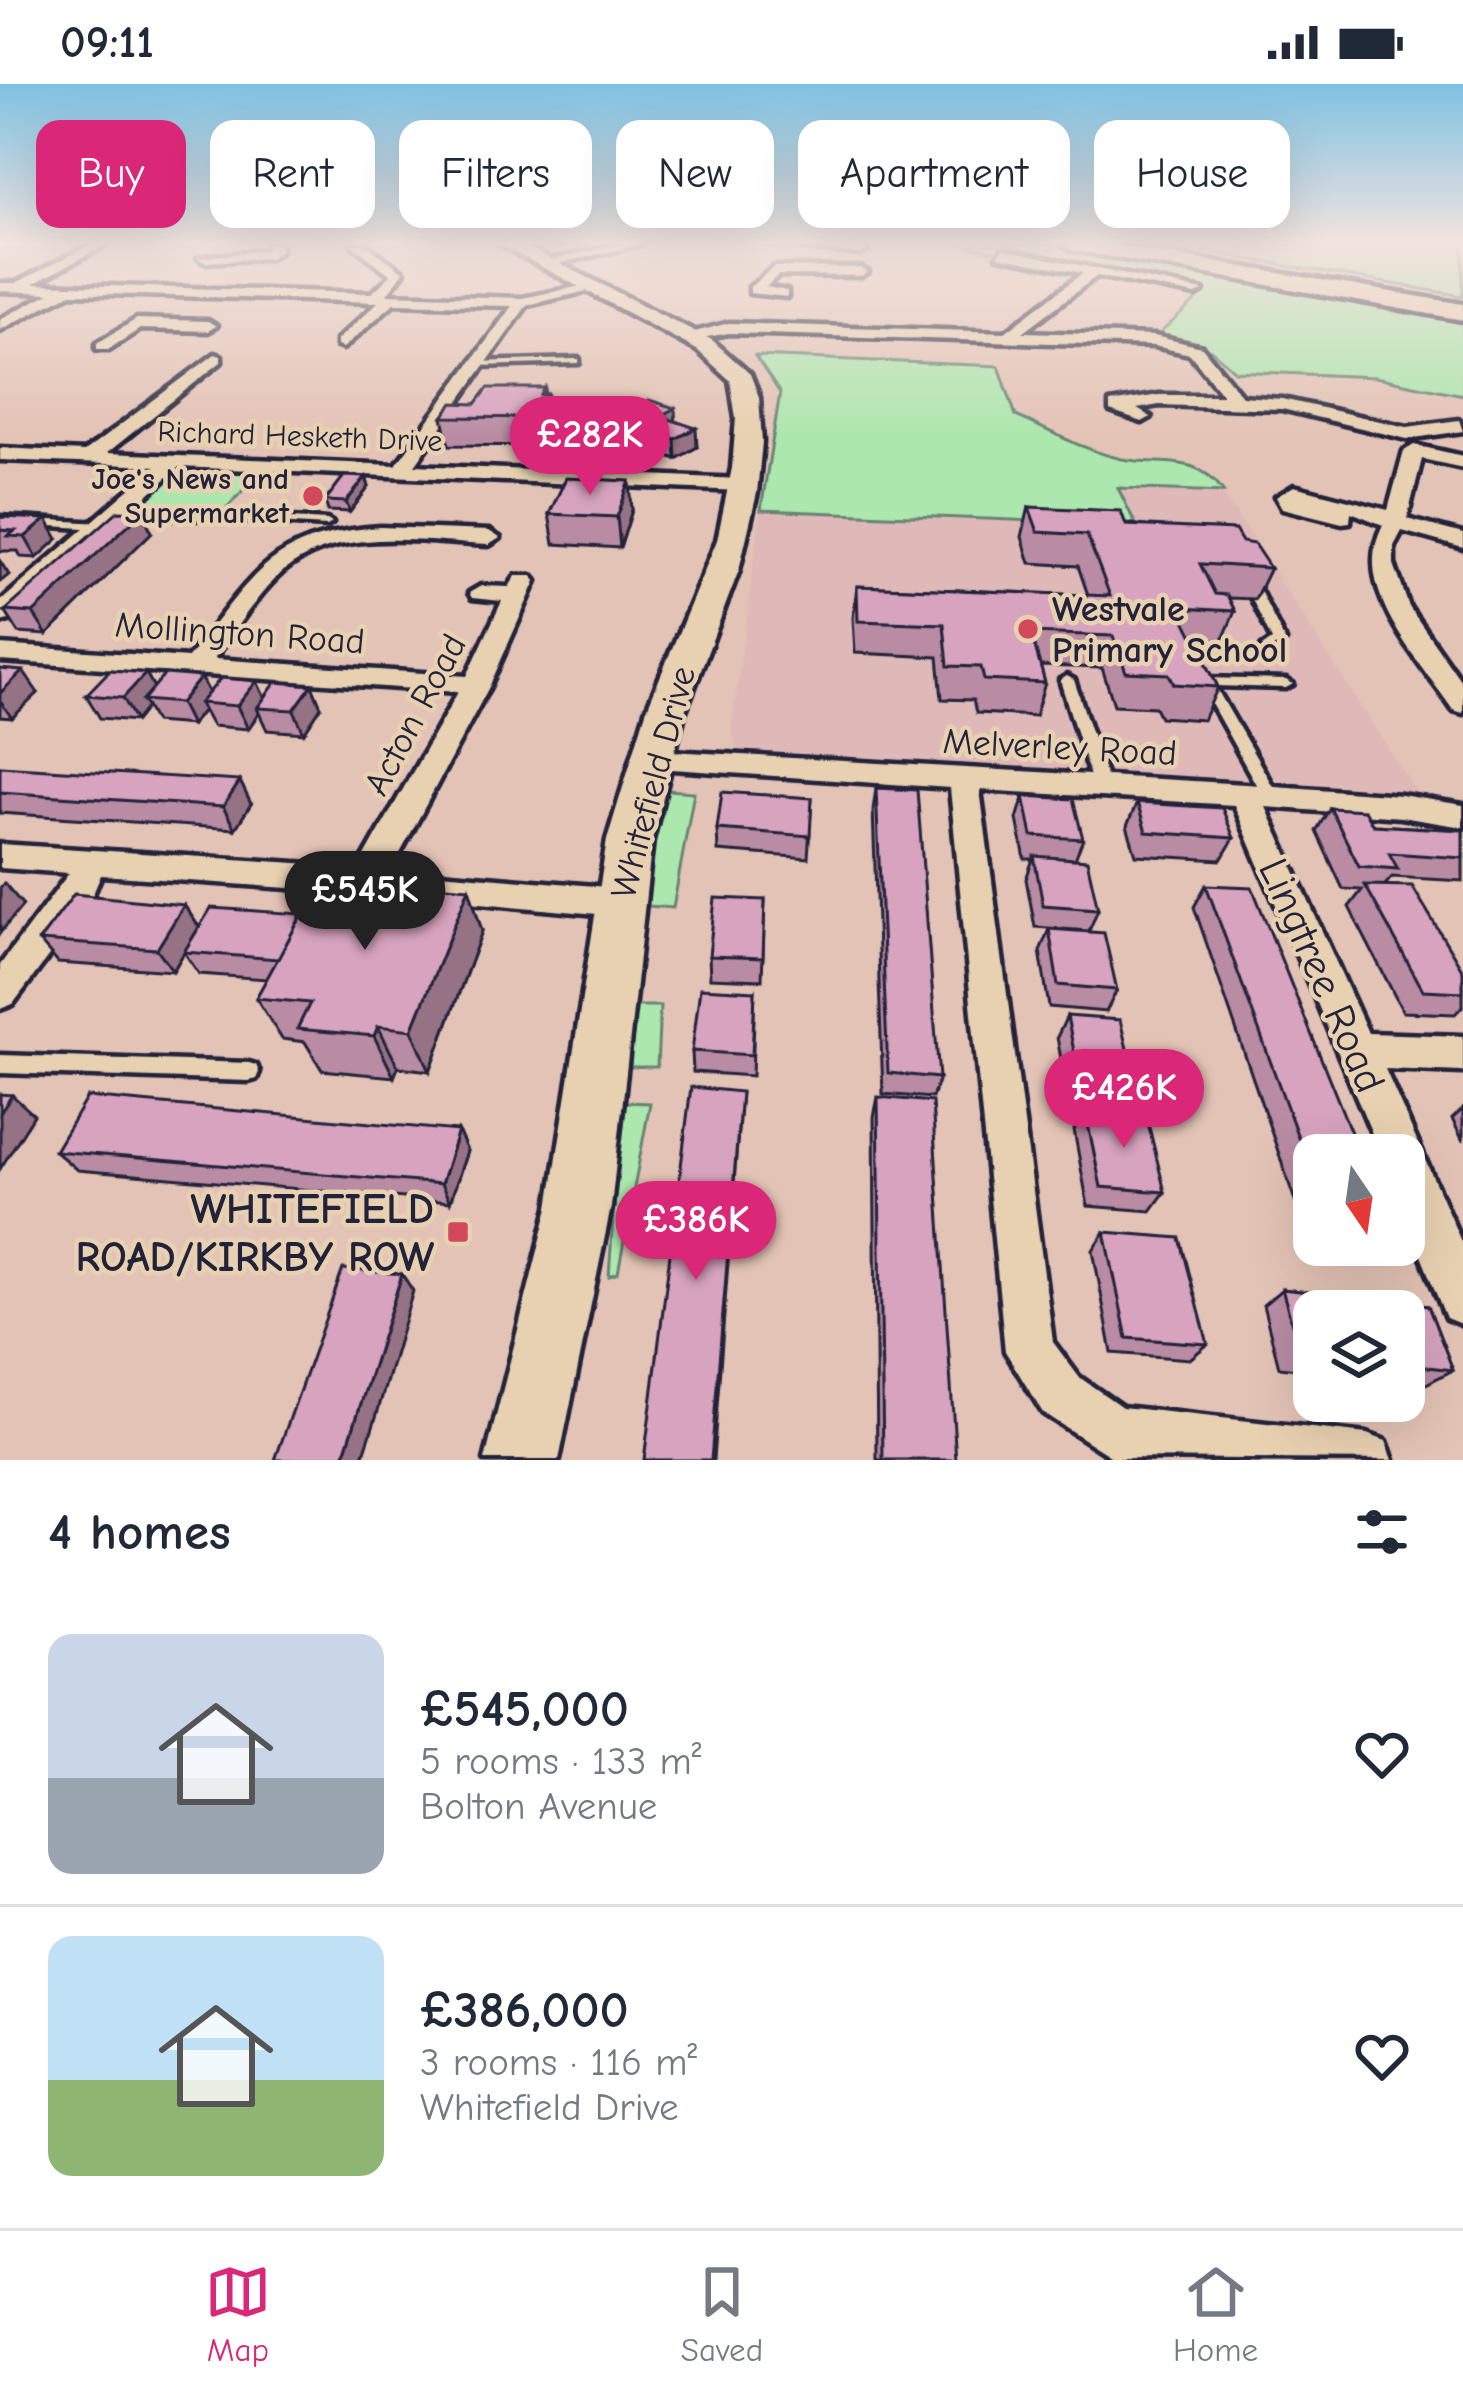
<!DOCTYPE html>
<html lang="en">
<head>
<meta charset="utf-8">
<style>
	body { margin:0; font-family:"Comic Neue",sans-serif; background:#f6f6f7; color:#1f2937; height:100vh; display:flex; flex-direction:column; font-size:45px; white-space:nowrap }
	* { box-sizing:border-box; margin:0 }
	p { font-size:39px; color:#747a83 }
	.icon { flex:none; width:66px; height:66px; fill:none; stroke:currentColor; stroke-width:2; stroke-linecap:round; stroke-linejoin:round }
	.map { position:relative; height:1376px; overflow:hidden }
	.details { display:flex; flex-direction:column; background:#fff; flex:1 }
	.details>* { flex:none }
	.guide { position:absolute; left:36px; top:36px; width:1392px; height:108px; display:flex; gap:24px }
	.needle { width:78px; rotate:167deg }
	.tools { position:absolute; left:1293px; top:1050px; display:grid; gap:24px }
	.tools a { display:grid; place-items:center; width:132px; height:132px; border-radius:24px; background:#fff; box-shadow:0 12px 48px #0002; font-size:60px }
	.price { position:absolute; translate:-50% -102px; padding:0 27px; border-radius:42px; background:#db2777; color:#fff; font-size:39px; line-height:78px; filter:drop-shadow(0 3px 6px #0008) }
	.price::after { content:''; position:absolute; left:50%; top:72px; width:36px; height:27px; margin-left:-18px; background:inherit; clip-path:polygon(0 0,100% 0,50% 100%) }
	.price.on { background:#222; color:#fff }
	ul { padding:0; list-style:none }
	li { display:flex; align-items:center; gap:36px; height:300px; padding:0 48px }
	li+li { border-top:3px solid #e0e1e3 }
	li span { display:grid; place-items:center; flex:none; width:336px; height:240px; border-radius:24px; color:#555 }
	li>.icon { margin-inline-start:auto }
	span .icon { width:144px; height:144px; fill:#fffc; stroke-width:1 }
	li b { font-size:51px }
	h2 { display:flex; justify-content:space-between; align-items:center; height:144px; padding:0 48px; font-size:51px }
	.pill { padding:0 42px; border-radius:24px; background:#fff; box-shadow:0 12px 48px #0002; font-size:42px; line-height:108px }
	.pill.on { background:#db2777; color:#fff }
	.status { display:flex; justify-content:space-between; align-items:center; height:84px; padding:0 60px; background:#fff; direction:ltr }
	.status svg { height:33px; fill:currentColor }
	.dock { display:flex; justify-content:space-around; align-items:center; height:168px; border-top:3px solid #e0e1e3; background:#fff; font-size:33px; color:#747a83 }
	.dock a { display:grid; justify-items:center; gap:6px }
	.dock .on { color:#db2777 }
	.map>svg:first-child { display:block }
	.built { fill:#dfb9b8 }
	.green { fill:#ace7ad; stroke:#678474; stroke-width:3 }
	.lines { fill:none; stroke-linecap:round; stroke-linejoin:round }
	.service-casing { stroke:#22223b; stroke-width:9 }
	.minor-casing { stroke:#22223b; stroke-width:9 }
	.secondary-casing { stroke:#22223b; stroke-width:9 }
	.motorway-casing { stroke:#22223b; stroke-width:9 }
	.service { fill:#e8d1b1; fill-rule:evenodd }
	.minor { fill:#e8d1b1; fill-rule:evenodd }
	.secondary { fill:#e8d1b1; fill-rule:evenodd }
	.motorway { fill:#e8d1b1; fill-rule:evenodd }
	.wall { fill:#b98ca3; stroke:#22223b; stroke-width:3 }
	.shaded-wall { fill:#967285; stroke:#22223b; stroke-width:3 }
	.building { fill:#d7a3be; stroke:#22223b; stroke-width:3 }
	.poi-dot { fill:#d1495b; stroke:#e8d1b1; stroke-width:4.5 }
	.labels { text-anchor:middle; stroke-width:9; stroke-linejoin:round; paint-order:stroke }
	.far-street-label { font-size:30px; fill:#22223b; stroke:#e8d1b1 }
	.far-poi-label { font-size:30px; font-weight:bold; fill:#22223b; stroke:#e8d1b1; text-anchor:end }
	.poi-label { font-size:36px; font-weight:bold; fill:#22223b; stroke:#e8d1b1; text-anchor:start }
	.street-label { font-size:36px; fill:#22223b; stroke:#e8d1b1 }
	.near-street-label { font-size:42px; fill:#22223b; stroke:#e8d1b1 }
	.near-poi-label { font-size:42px; font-weight:bold; fill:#22223b; stroke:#e8d1b1; text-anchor:end }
</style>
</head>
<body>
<div class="status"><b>09:11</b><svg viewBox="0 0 49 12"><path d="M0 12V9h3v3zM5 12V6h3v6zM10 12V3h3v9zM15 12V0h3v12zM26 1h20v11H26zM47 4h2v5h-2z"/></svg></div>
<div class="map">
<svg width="1463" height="1376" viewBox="0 0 1463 1376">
	<rect width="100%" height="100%" fill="#e3c3b5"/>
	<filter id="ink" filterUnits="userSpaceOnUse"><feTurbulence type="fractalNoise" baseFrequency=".00833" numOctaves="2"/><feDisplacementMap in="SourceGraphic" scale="24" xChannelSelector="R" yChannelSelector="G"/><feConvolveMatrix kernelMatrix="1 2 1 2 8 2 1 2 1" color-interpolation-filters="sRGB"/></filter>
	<g filter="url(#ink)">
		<path class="built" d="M1117,404l106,5 195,302 -680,-45 -7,-18 30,-222 375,16z"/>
		<g class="green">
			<path d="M958,160h91l414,77v74l-88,-18 -140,-6 -24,-21 -54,-14 47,-43z"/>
			<path d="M1160,160h303v52z"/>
			<path d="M755,272l244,10 17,50c33,14 71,36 106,43 42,8 74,-7 102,33l-106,-4 18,37 -375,-15 19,-117z"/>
			<path d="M174,377l93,4 -49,52 -101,-5z"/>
			<path d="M668,706l26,2 -21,116 -25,-2 4,-73z"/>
			<path d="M635,922h25l-3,61h-27z"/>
			<path d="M621,1018l29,1 -32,170 -9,3z"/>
		</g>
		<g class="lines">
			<defs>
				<g id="service">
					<path d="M576,275h3v4l-102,3 -4,-2 4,-2z"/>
					<path d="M126,425l201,11 5,3 -5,3 -205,-12v-4z"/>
					<path d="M0,433l101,6 5,3 -5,3 -101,-6z"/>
					<path d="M1249,493l6,4 30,60 -17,10 -6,-4 10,-7 -29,-59z"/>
					<path d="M1067,592l7,4 35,106 -3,4 -5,1 -8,-5 -33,-106z"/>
					<path d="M1206,594l80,2 7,4 -7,4 -71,-2 64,111 -3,4 -5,2 -8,-6 -64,-115z"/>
					<path d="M0,971l249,8 7,2 3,7 -3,7 -7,2 -249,-8z"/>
				</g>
				<g id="minor">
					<path d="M92,160h15l-74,40 339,9 19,-18 -40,-31h14l39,28 -17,22 135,4 74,-15v6l-69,16 -112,160 326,14 10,6 -10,6 -562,-24 -170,153 -9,2v-20l156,-136 -156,-6v-12l84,4 131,-98 6,2v6l-114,91 289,12 116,-159 -118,-3 -51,45 -6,-2v-6l41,-38 -307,-9 -71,37v-11l50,-26 -50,-2v-8h16z"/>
					<path d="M267,160h12l2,6 -11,8 -65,4 -7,-4 69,-8z"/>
					<path d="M619,160h22l-96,23 -7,-4z"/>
					<path d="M766,160h57l44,6 -6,4z"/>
					<path d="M1003,165l200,42 -7,4 -99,-19 -74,56 131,4 48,11 40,49 40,3 125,28 52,-7 4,11 -56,8 -125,-30 -123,-4 -22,4 14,8 -9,5 -32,-11v-8l49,-8h64l-33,-41 -36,-8 -425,-13 -38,7 -8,-5 46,-12 276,9 78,-59 -85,-17z"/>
					<path d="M774,183l87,1 7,4 -7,4 -83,-1 -12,12 21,4v6l-37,-4v-6z"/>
					<path d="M137,235l71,2 8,5 -8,5 -68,-2 -31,20h-12v-6z"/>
					<path d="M1414,361l49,11v12l-41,-9 -15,60 56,15v14l-61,-17 -8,15v18l15,43 54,77v29l-10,-3c-34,-51 -104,-122 -70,-185l-32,-13 -1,10 -8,1 -60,-15 -6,-11 18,-11 94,24 16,-59z"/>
					<path d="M380,443l109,4 11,7 -11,7c-69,-3 -159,-21 -213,33 -24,24 -42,54 -62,81l253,17 35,-75 -30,-3 -3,-5 12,-7 28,1 7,-11h16l4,5 -46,104 -109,204 -19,4 -261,-18 -11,26 -77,103 -13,5v-44l69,-92 -69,-5v-24l359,23 99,-175 -458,-31v-16l188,13c65,-81 79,-123 192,-131z"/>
					<path d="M653,666l592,34 156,11 62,10v22l-62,-10 -135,-10 102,226 95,3v36l-78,-3 78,177v79l-17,-7 -42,-105v-58h-23l-147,-350 -254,-15 73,552 26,35 43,30 245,27 19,7 7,19 -280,-2 -70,-45 -38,-62 -55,-563 -307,-21 -5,-7z"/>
					<path d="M427,788l192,16 12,4 5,10 -5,10 -12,4 -192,-18 -12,-4 -5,-9 5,-9z"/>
				</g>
				<path id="secondary" d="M499,160h22l191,96 38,34 9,23 3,45 -5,51 -18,77 -54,141 -33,129 -41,367 -52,253h-74l64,-253 58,-367 39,-129 71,-171 15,-72 4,-50 -6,-38 -33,-30z"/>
				<path id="motorway" d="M1062,160h46l355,60v16l-390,-70z"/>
			</defs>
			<use href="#service" class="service-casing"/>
			<use href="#minor" class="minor-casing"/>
			<use href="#secondary" class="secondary-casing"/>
			<use href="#motorway" class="motorway-casing"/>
			<use href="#service" class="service"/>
			<use href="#minor" class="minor"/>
			<use href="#secondary" class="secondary"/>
			<use href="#motorway" class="motorway"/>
		</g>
		<g class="wall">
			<path d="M548,311l3,27 -5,11v7l-3,6 -94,-1 -6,-28 33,-13z"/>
			<path d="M632,324l44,13 21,26 -21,12 -46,-17 -1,-19 4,-2z"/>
			<path d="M366,393l3,10 -19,25 -22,-1 -3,-10z"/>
			<path d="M1029,423l213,35 28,26 -15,31 -27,-1 7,13 -14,33 -25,-2 22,45 -15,33 -43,-3 -5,-10 -41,-2 -12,-37 -62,-2 5,17 -10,33 -59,-3 -3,-13 -31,-1 -4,-42 -83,-4 -2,-35 4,-32 231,9 -10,-29 -48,-3 -8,-26z"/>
			<path d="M632,426l-12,38 -66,-4 -5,-30z"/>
			<path d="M0,433l58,22 -21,19 -16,-1 -3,-6h-18z"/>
			<path d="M152,448l-105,103 -28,-2 -14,-22z"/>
			<path d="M0,585l38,24 -26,25 -12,-1z"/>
			<path d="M201,593l8,16 55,4 48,-12 9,22 -17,26 -37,-3 -8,-17 -11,16 -36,-3 -9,-16 -12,15 -36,-3 -8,-15 -11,14 -36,-3 -14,-23 68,-8z"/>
			<path d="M0,682l251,38 -16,25 -235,-16z"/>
			<path d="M876,704l63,290 -7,20 -49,-4 -10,-284z"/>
			<path d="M1024,712l59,43 -8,20 23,50 -9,22 -54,-4 -9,-48 7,-20h-8l-8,-40z"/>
			<path d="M812,714l-4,60 -90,-7 -1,-22z"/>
			<path d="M1137,719l97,35 -13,22 -85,-5 -9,-29z"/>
			<path d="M1330,724l43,17 90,5v51l-71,-4 -7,8 78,86v35l-8,8 -52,-2 -54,-105 13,-17 -19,-1 -27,-58z"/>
			<path d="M1206,801l108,270v67l-12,-1 -108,-314z"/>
			<path d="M765,816l-3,80 -52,-2 -1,-22z"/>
			<path d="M184,821l15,22 283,4 -52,140 -32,-4 -4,10 -72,-7 -17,-28 -23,-3 -26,-41 11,-19 -68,-5 -15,-22 -11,19 -115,-8 -19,-22z"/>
			<path d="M1049,845l68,61 -11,22 -57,-5 -9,-56z"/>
			<path d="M755,907l-3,85 -59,-4 -1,-21z"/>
			<path d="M1067,932l68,66 -12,20 -55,-4 -11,-61z"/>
			<path d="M878,1013l78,363h-79l-3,-343z"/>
			<path d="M1463,1025v32l-11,-22z"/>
			<path d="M1085,1026l80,82 -14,19 -63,-5 -14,-76z"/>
			<path d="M458,1047l9,20 -17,51 -373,-32 -22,-19z"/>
			<path d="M1105,1148l103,112 -18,15 -78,-6 -19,-103z"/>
			<path d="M1282,1205l146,17 25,64 -27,14 -22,-2v-71h-90v60l-35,-4 -16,-62z"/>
		</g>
		<g class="shaded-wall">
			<path d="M554,160h34l-34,4z"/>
			<path d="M545,304l1,10 2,-3 3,27 -5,11v7l-3,6 -5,-34 3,-17z"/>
			<path d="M675,324l1,19 -16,-11z"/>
			<path d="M696,344l1,19 -21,12 -1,-20z"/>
			<path d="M366,393l3,10 -19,25 -4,-10z"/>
			<path d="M630,397l2,29 -12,38 -3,-31z"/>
			<path d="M142,428l10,20 -105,103 -14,-22z"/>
			<path d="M47,435l11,20 -21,19 -12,-21z"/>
			<path d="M0,477l9,14 -9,7z"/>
			<path d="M23,587l15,22 -26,25 -12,-17v-8z"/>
			<path d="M146,589l12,22 -15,5 4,7 -11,14 -13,-23z"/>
			<path d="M201,593l11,22 -12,4 3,7 -12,15 -11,-22z"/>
			<path d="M257,597l10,22 -10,5 2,5 -11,16 -11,-23z"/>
			<path d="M312,601l9,22 -17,26 -10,-23z"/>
			<path d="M240,697l11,23 -16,25 -12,-22z"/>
			<path d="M4,799l19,22 -23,28v-45z"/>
			<path d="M469,804l13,43 -52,140 -18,-41z"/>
			<path d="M184,821l15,22 -26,44 -16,-22z"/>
			<path d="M378,942l20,41 -4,10 -20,-41z"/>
			<path d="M741,1008l-28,368h-2z"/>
			<path d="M12,1011l22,20 -34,54v-56z"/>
			<path d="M458,1047l9,20 -17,51 -9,-18z"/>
			<path d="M402,1190l11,17 -36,123 -15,46h-19z"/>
		</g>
		<g class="building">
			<path d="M488,304h57l-4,7h7l-10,17h4l-4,6 -95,-1 10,-14 23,1z"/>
			<path d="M649,316l26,8 -15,8 36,12 -21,11 -46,-16 20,-10 -17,-5z"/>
			<path d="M344,392l22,1 -20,25 -21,-1z"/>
			<path d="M566,394l64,3 -13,36 -68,-3z"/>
			<path d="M1029,423l92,4 5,14 109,5 7,12 12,2 16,24 -70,-4 15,30 12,1 8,16 -56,-3 39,79 -44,-3 -5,-10 -43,-2 -13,-36 -82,-3 14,50 -61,-3 -3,-13 -33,-1 -4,-42 -86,-3 -1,-35 253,10 -23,-61 -49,-3z"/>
			<path d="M118,427l24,1 -109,101 -28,-2z"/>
			<path d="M0,433l47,2 -22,18 -17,-1 7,-5 -15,-1z"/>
			<path d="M0,585l23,2 -23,22z"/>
			<path d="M110,586l36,3 -23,25 -37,-3z"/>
			<path d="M165,590l36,3 -21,26 -37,-3z"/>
			<path d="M221,594l36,3 -20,25 -37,-3z"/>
			<path d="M276,598l36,3 -18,25 -37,-2z"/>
			<path d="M0,682l240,15 -17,26 -223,-15z"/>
			<path d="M876,704l41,2 22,288 -51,-5z"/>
			<path d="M722,708l90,6 -2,38 -93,-7z"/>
			<path d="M1024,712l49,3 10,40 -51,-3z"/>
			<path d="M1137,719l85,5 12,30 -88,-6z"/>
			<path d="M1330,724l34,2 9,15 90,5v28l-74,-5 9,16 -39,-3z"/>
			<path d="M1034,772l53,4 11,49 -55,-4z"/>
			<path d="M324,791l145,13 -57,142 -34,-4 -4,10 -77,-7 13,-26 -54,-5z"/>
			<path d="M1206,801l46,2 108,268h-46v26z"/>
			<path d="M1365,801l47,1 51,85v21l-40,-2z"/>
			<path d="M74,810l110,11 -27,44 -118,-8z"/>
			<path d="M715,814l50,2 -2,58 -54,-2z"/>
			<path d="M211,824l91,6 -24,45 -94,-7z"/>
			<path d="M1049,845l55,4 13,57 -59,-5z"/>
			<path d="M700,904l55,3 -3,64 -60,-4z"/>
			<path d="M1067,932l53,4 15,62 -56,-5z"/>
			<path d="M691,1003l50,5 -30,368h-67z"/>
			<path d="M0,1010l12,1 -12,18z"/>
			<path d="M87,1013l371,34 -17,53 -386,-33z"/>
			<path d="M878,1013l54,5 24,358h-73z"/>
			<path d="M1085,1026l61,5 19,77 -64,-5z"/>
			<path d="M1105,1148l75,6 28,106 -81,-6z"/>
			<path d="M343,1185l59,5 -59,186h-68z"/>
			<path d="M1282,1205l146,17 25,64 -49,-6v-53h-90v43l-14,-2z"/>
		</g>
	</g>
	<linearGradient id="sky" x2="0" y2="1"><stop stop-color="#7fc1e3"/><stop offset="0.45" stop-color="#f2e4de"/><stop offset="1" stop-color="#f2e4de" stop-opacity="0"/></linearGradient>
	<rect width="1463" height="352" fill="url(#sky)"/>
	<g class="poi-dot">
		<circle cx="313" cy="412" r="12"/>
		<circle cx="1028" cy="545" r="12"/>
		<rect x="446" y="1136" width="24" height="24" rx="6"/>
	</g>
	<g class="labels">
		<g class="far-street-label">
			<text transform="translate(300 352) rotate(2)" y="10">Richard Hesketh Drive</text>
		</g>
		<g class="far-poi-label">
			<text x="289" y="405">Joe's News and<tspan x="289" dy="34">Supermarket</tspan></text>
		</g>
		<g class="poi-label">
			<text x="1052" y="537">Westvale<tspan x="1052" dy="41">Primary School</tspan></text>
		</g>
		<g class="street-label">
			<text transform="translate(240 548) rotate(4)" y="13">Mollington Road</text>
			<text transform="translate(414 630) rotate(-62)" y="13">Acton Road</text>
			<text transform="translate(1060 662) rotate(3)" y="13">Melverley Road</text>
			<text transform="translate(652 698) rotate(-75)" y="13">Whitefield Drive</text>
		</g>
		<g class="near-street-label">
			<text transform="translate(1323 891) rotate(66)" y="15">Lingtree Road</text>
		</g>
		<g class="near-poi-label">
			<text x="434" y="1139">WHITEFIELD<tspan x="434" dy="48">ROAD/KIRKBY ROW</tspan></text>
		</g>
	</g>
</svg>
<div class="tools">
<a><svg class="needle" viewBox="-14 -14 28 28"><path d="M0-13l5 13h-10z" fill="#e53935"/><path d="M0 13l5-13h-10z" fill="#747a83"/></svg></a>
<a><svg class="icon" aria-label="layers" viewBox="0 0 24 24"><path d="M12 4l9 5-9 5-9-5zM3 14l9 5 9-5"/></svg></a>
</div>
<b class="price" style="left:590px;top:414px">£282K</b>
<b class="price on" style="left:365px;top:869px">£545K</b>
<b class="price" style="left:1124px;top:1067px">£426K</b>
<b class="price" style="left:696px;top:1199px">£386K</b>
<div class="guide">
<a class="pill on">Buy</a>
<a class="pill">Rent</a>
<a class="pill">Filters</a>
<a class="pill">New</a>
<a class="pill">Apartment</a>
<a class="pill">House</a>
</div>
</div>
<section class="details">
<h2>4 homes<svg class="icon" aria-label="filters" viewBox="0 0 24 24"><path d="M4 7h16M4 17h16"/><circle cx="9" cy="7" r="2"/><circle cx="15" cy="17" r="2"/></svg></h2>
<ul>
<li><span style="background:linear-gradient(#c9d6e8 60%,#9aa5b1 0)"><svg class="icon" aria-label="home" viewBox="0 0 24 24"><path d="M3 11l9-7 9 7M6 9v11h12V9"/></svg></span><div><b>£545,000</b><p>5 rooms · 133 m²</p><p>Bolton Avenue</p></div><svg class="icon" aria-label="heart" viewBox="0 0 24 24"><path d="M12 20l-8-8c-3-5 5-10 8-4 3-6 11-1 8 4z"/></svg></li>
<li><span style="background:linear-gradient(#bfe0f5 60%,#8fb573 0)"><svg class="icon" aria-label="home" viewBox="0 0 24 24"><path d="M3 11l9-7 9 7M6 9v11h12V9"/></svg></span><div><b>£386,000</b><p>3 rooms · 116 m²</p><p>Whitefield Drive</p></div><svg class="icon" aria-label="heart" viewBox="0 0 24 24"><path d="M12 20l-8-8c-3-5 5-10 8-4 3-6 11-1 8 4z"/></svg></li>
</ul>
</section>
<nav class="dock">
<a class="on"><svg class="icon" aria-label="map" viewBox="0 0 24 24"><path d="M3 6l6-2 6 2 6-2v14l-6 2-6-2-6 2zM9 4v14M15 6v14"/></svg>Map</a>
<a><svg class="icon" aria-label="saved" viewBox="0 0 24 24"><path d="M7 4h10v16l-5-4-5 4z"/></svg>Saved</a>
<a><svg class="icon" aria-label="home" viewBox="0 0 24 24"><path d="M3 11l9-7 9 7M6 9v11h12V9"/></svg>Home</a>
</nav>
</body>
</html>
